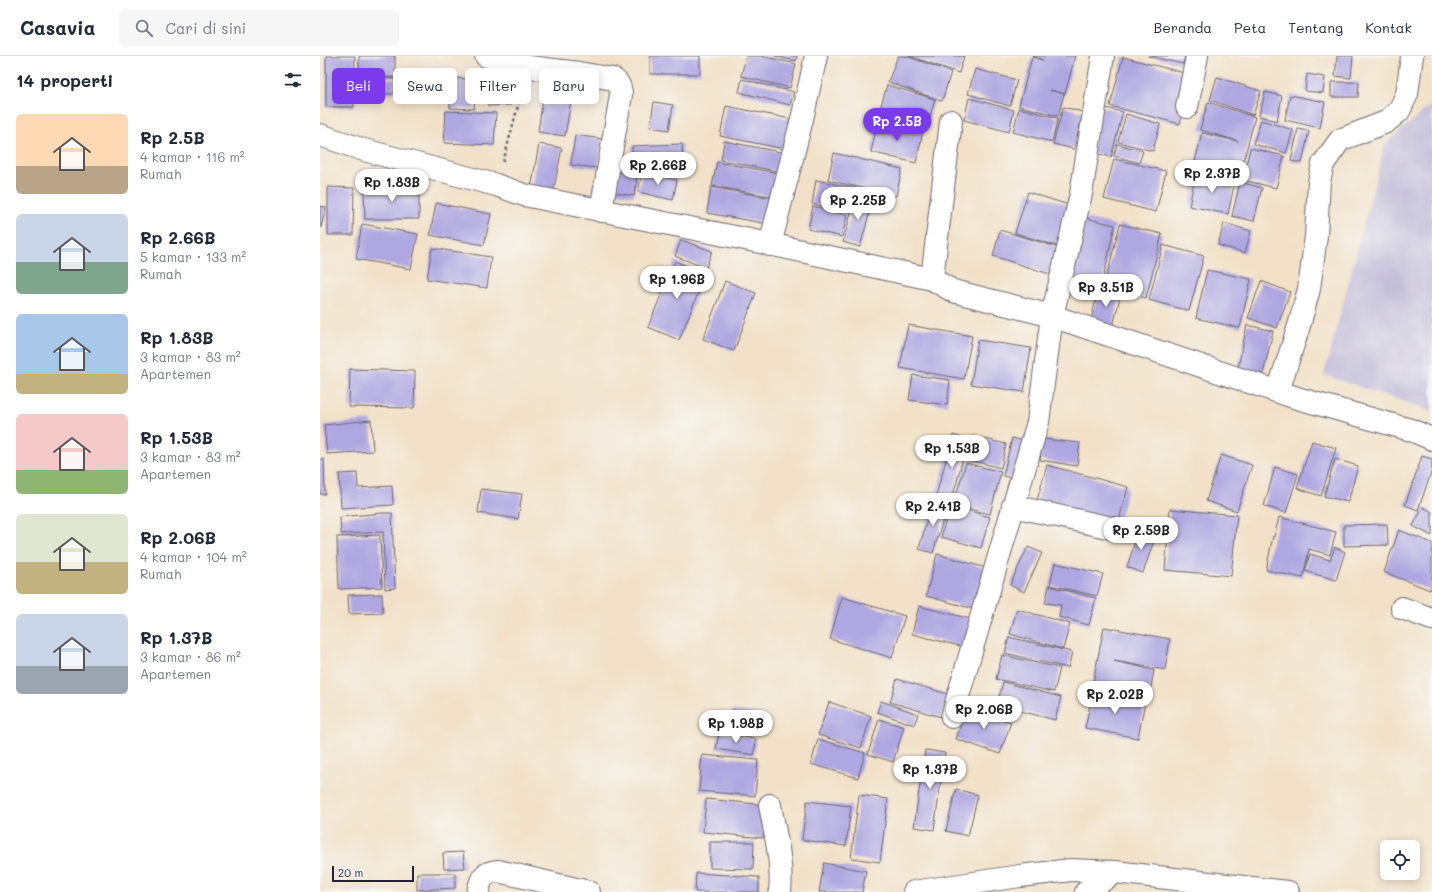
<!DOCTYPE html>
<html lang="id">
<head>
<meta charset="utf-8">
<style>
	body { margin:0; font-family:Mali,sans-serif; background:#f6f6f7; color:#1f2937; height:100vh; display:flex; flex-direction:column; font-size:15px; white-space:nowrap }
	* { box-sizing:border-box; margin:0 }
	p { font-size:13px; color:#747a83 }
	.icon { flex:none; width:22px; height:22px; fill:none; stroke:currentColor; stroke-width:2; stroke-linecap:round; stroke-linejoin:round }
	.map { position:relative; flex:1; overflow:hidden }
	.details { display:flex; flex-direction:column; background:#fff; width:320px }
	.details>* { flex:none }
	.hud { position:absolute; left:12px; top:12px; width:380px; height:36px; display:flex; gap:8px }
	.tools { position:absolute; left:1060px; top:784px; display:grid; gap:8px }
	.tools a { display:grid; place-items:center; width:40px; height:40px; border-radius:6px; background:#fff; box-shadow:0 2px 10px #0003; font-size:20px }
	.scale { position:absolute; left:12px; bottom:10px; width:82px; box-sizing:border-box; padding-left:4px; border:2px solid #22223b; border-top:0; font-size:11px; line-height:14px; white-space:nowrap; color:#22223b; -webkit-text-stroke:3px #f6f6f2; paint-order:stroke }
	.price { position:absolute; translate:-50% -34px; padding:0 9px; border-radius:14px; background:#fff; color:#222; font-size:13px; line-height:26px; filter:drop-shadow(0 1px 2px #0008) }
	.price::after { content:''; position:absolute; left:50%; top:24px; width:12px; height:9px; margin-left:-6px; background:inherit; clip-path:polygon(0 0,100% 0,50% 100%) }
	.price.current { background:#7c3aed; color:#fff }
	ul { padding:0; list-style:none }
	li { display:flex; align-items:center; gap:12px; height:100px; padding:0 16px }
	li span { display:grid; place-items:center; flex:none; width:112px; height:80px; border-radius:6px; color:#555 }
	li>.icon { margin-inline-start:auto }
	span .icon { width:48px; height:48px; fill:#fffc; stroke-width:1 }
	li b { font-size:17px }
	h2 { display:flex; justify-content:space-between; align-items:center; height:48px; padding:0 16px; font-size:17px }
	.chip { padding:0 14px; border-radius:6px; background:#fff; box-shadow:0 2px 10px #0003; font-size:14px; line-height:36px }
	.chip.current { background:#7c3aed; color:#fff }
	header { display:flex; align-items:center; gap:24px; box-sizing:border-box; height:56px; padding:0 20px; background:#fff; border-bottom:1px solid #e0e1e3 }
	header strong { font-size:19px }
	nav { display:flex; gap:22px; margin-inline-start:auto; font-size:14px }
	.search { width:280px; height:36px; background:#f6f6f7; display:flex; align-items:center; gap:10px; box-sizing:border-box; padding:0 14px; border-radius:6px; color:#747a83; font-size:15px }
	main { display:flex; flex:1; min-height:0 }
	.map>svg:first-child { display:block }
	.industrial { fill:#c5c0da }
	.building { fill:#afa7e1 }
	.lines { fill:none; stroke-linecap:round; stroke-linejoin:round }
	.minor-casing { stroke:#6b656c; stroke-width:24 }
	.path { stroke:#6b656c; stroke-width:2.5; stroke-dasharray:3 3; stroke-linecap:butt }
	.minor { stroke:#fff; stroke-width:22 }
</style>
</head>
<body>
<header>
<strong>Casavia</strong>
<div class="search"><svg class="icon" aria-label="search" viewBox="0 0 24 24"><circle cx="10" cy="10" r="6"/><path d="M15 15l6 6"/></svg>Cari di sini</div>
<nav><a>Beranda</a><a>Peta</a><a>Tentang</a><a>Kontak</a></nav>
</header>
<main>
<section class="details">
<h2>14 properti<svg class="icon" aria-label="filters" viewBox="0 0 24 24"><path d="M4 7h16M4 17h16"/><circle cx="9" cy="7" r="2"/><circle cx="15" cy="17" r="2"/></svg></h2>
<ul>
<li><span style="background:linear-gradient(#ffd9b3 65%,#b9a48a 0)"><svg class="icon" aria-label="home" viewBox="0 0 24 24"><path d="M3 11l9-7 9 7M6 9v11h12V9"/></svg></span><div><b>Rp 2.5B</b><p>4 kamar · 116 m²</p><p>Rumah</p></div></li>
<li><span style="background:linear-gradient(#c9d6e8 60%,#7fa58c 0)"><svg class="icon" aria-label="home" viewBox="0 0 24 24"><path d="M3 11l9-7 9 7M6 9v11h12V9"/></svg></span><div><b>Rp 2.66B</b><p>5 kamar · 133 m²</p><p>Rumah</p></div></li>
<li><span style="background:linear-gradient(#a9c7e8 75%,#c2b280 0)"><svg class="icon" aria-label="home" viewBox="0 0 24 24"><path d="M3 11l9-7 9 7M6 9v11h12V9"/></svg></span><div><b>Rp 1.83B</b><p>3 kamar · 83 m²</p><p>Apartemen</p></div></li>
<li><span style="background:linear-gradient(#f6c9c9 70%,#8fb573 0)"><svg class="icon" aria-label="home" viewBox="0 0 24 24"><path d="M3 11l9-7 9 7M6 9v11h12V9"/></svg></span><div><b>Rp 1.53B</b><p>3 kamar · 83 m²</p><p>Apartemen</p></div></li>
<li><span style="background:linear-gradient(#dfe7d0 60%,#c2b280 0)"><svg class="icon" aria-label="home" viewBox="0 0 24 24"><path d="M3 11l9-7 9 7M6 9v11h12V9"/></svg></span><div><b>Rp 2.06B</b><p>4 kamar · 104 m²</p><p>Rumah</p></div></li>
<li><span style="background:linear-gradient(#c9d6e8 65%,#9aa5b1 0)"><svg class="icon" aria-label="home" viewBox="0 0 24 24"><path d="M3 11l9-7 9 7M6 9v11h12V9"/></svg></span><div><b>Rp 1.37B</b><p>3 kamar · 86 m²</p><p>Apartemen</p></div></li>
</ul>
</section>
<div class="map">
<svg width="1112" height="836" viewBox="0 0 1112 836">
	<rect width="100%" height="100%" fill="#f6f6f2"/>
	<filter id="ink" filterUnits="userSpaceOnUse"><feTurbulence type="fractalNoise" baseFrequency=".025" numOctaves="2"/><feDisplacementMap in="SourceGraphic" scale="8" xChannelSelector="R" yChannelSelector="G"/><feConvolveMatrix kernelMatrix="1 2 1 2 8 2 1 2 1" color-interpolation-filters="sRGB"/></filter>
	<filter id="wash" filterUnits="userSpaceOnUse"><feTurbulence type="fractalNoise" baseFrequency=".012" numOctaves="4" result="noise"/><feDisplacementMap in="SourceGraphic" scale="16" xChannelSelector="R" yChannelSelector="G"/><feGaussianBlur stdDeviation="0.9" result="paint"/><feColorMatrix in="noise" values="0 0 0 0 0 0 0 0 0 0 0 0 0 0 0 0 0 1.4 0 .05"/><feComposite in="paint" operator="in"/></filter>
	<g filter="url(#wash)">
		<rect width="100%" height="100%" fill="#f2e1c8"/>
		<path class="industrial" d="M1112,50v305l-108,-36 61,-231 42,-36z"/>
		<g id="blocks">
			<g class="building">
				<path d="M6,0h29l-1,51h-28z"/>
				<path d="M39,0h36v21l-29,1 29,1 -1,15 -35,-1z"/>
				<rect x="330" y="0" width="50" height="18"/>
				<path d="M426,0h16l34,8 -6,24 -49,-12z"/>
				<path d="M455,0h22l-1,5z"/>
				<path d="M578,0h8l45,16 -9,29 -54,-19z"/>
				<path d="M589,0h55l-5,17z"/>
				<path d="M712,0h43l-10,38 -15,-4 14,4 -6,22 -39,-10 13,-49 11,3z"/>
				<path d="M828,0h37l-2,8z"/>
				<path d="M1017,0h16l-2,22 -16,-2z"/>
				<path d="M803,1l69,18 -12,49 -70,-18z"/>
				<path d="M655,13l42,11 -7,26 -42,-12z"/>
				<path d="M987,18l18,3 -2,16 -18,-2z"/>
				<path d="M897,21l44,14 -8,24 -43,-15z"/>
				<path d="M131,22l25,1 -2,30 -24,-1z"/>
				<path d="M422,23l52,13 -4,13 -51,-13z"/>
				<path d="M1011,26h28l-1,15h-27z"/>
				<path d="M225,27l28,5 -8,48 -27,-4z"/>
				<path d="M190,29l1,20 -23,1 -1,-20z"/>
				<path d="M567,29l48,14 -9,31 -48,-14z"/>
				<path d="M945,36l17,4 -5,25 -18,-5z"/>
				<path d="M970,39l35,7 -5,26 -35,-8z"/>
				<path d="M649,42l45,12 -5,22 -45,-12z"/>
				<path d="M334,46l19,3 -4,25 -19,-3z"/>
				<path d="M888,46l47,15 -16,61 -45,-12 8,-33 36,8 -38,-11z"/>
				<path d="M406,50l65,13 -6,30 -65,-13z"/>
				<path d="M743,51l20,5 -9,37 -21,-5z"/>
				<path d="M782,51l21,5 -12,45 -20,-5z"/>
				<path d="M699,52l39,10 -6,24 -39,-10z"/>
				<path d="M126,55l50,2 -2,32 -50,-2z"/>
				<path d="M806,58l34,10 -7,27 -35,-9z"/>
				<path d="M558,64l45,11 -7,32 -45,-11z"/>
				<path d="M941,64l32,10 -7,23 -33,-9z"/>
				<path d="M978,73l11,2 -7,32 -11,-2z"/>
				<path d="M255,79l27,4 -4,29 -27,-3z"/>
				<path d="M404,85l61,12 -4,19 -60,-12z"/>
				<path d="M219,88l23,4 -9,45 -22,-4z"/>
				<path d="M362,88l1,21 -50,3 -1,-22z"/>
				<path d="M797,88l26,7 -4,12 -25,-7z"/>
				<path d="M930,92l34,8 -8,32 -33,-8z"/>
				<path d="M514,97l68,16 -6,27 -68,-16z"/>
				<path d="M794,103l52,12 -10,41 -52,-13z"/>
				<path d="M397,106l61,11 -4,24 -62,-11z"/>
				<path d="M296,111l22,4 -4,25 -22,-4z"/>
				<path d="M322,117l35,7 -4,20 -35,-8z"/>
				<path d="M876,117l39,8 -7,33 -39,-8z"/>
				<path d="M496,124l39,8 -4,24 -39,-8z"/>
				<path d="M920,126l22,6 -8,33 -22,-5z"/>
				<path d="M8,131l26,1 -1,47h-25z"/>
				<path d="M99,131v32h-54l-1,-31z"/>
				<path d="M391,131l61,11 -4,26 -61,-11z"/>
				<path d="M708,136l47,15 -12,41 -48,-15z"/>
				<path d="M536,139l17,5 -13,47 -17,-5z"/>
				<path d="M116,147l55,11 -7,31 -54,-10z"/>
				<path d="M0,150l6,1 -5,21h-1z"/>
				<path d="M493,150l34,9 -5,22 -34,-8z"/>
				<path d="M765,162l30,7 -14,63 -30,-7z"/>
				<path d="M904,167l27,8 -6,22 -27,-8z"/>
				<path d="M42,168l56,10 -7,35 -55,-10z"/>
				<path d="M800,168l42,10 -16,64 -42,-11z"/>
				<path d="M680,174l64,19 -8,27 -63,-20z"/>
				<path d="M361,184l31,11 -6,17 -31,-12z"/>
				<path d="M843,189l41,11 -15,55 -40,-11z"/>
				<path d="M112,192l59,9 -4,31 -60,-9z"/>
				<path d="M355,205l31,13 -27,66 -31,-13z"/>
				<path d="M887,214l44,9 -11,49 -44,-10z"/>
				<path d="M405,225l31,12 -22,58 -31,-12z"/>
				<path d="M941,225l29,11 -13,36 -29,-10z"/>
				<path d="M778,235l22,6 -7,29 -22,-6z"/>
				<path d="M588,269l64,11 -8,43 -64,-11z"/>
				<path d="M927,269l26,6 -10,43 -25,-6z"/>
				<path d="M658,284l53,8 -7,44 -53,-8z"/>
				<path d="M30,313l65,2 -1,37 -65,-1z"/>
				<path d="M593,319l37,5 -3,25 -38,-5z"/>
				<path d="M51,364l2,31 -46,3 -3,-29z"/>
				<path d="M633,379l15,5 -17,63 -16,-4z"/>
				<path d="M652,380l34,8 -5,24 -35,-9z"/>
				<path d="M692,382l18,4 -9,38 -18,-4z"/>
				<path d="M723,383l37,4 -3,23 -37,-6z"/>
				<path d="M992,385l24,7 -15,48 -24,-8z"/>
				<path d="M901,399l31,10 -15,46 -31,-10z"/>
				<path d="M1102,400l10,3v11l-14,40 -13,-5z"/>
				<path d="M4,403l1,35h-5v-34z"/>
				<path d="M1015,403l23,7 -10,36 -24,-6z"/>
				<path d="M646,407l35,9 -11,42 -37,-9z"/>
				<path d="M727,409l81,22 -11,40 -81,-23z"/>
				<path d="M955,411l23,7 -12,39 -22,-7z"/>
				<path d="M37,417l1,15 34,-2 1,19 -52,3 -2,-34z"/>
				<path d="M161,433l41,5 -4,25 -40,-6z"/>
				<path d="M612,446l15,5 -14,46 -14,-4z"/>
				<path d="M630,449l40,12 -9,31 -40,-11z"/>
				<path d="M1103,451l9,5v24l-19,-10z"/>
				<path d="M850,453l67,6 -6,61 -66,-6z"/>
				<path d="M62,457h10l3,75 -10,1 -2,-57 -42,2 -1,-17z"/>
				<path d="M959,461l57,15 -6,23 -21,-6 -6,29 -37,-8 7,-34 1,1z"/>
				<path d="M1067,468l1,21 -44,1v-21z"/>
				<path d="M819,473l17,6 -13,38 -16,-6z"/>
				<path d="M1079,474l33,13v42l-2,5 -46,-18z"/>
				<path d="M60,479l2,52 -43,2 -2,-52z"/>
				<path d="M708,491l14,6 -18,39 -14,-7z"/>
				<path d="M1015,491l10,5 -9,28 -31,-9 5,-17 20,6z"/>
				<path d="M617,498l53,15 -12,41 -52,-14z"/>
				<path d="M735,507l48,11 -6,22 -47,-11z"/>
				<path d="M729,530l47,12 -7,27 -30,-8 2,-12 -16,-2z"/>
				<path d="M62,538l1,19 -34,1 -1,-19z"/>
				<path d="M522,541l63,19 -13,42 -62,-19z"/>
				<path d="M599,550l52,13 -7,28 -52,-13z"/>
				<path d="M697,553l53,15 -7,25 -53,-15z"/>
				<path d="M784,571l66,12 -5,31 -51,-9 40,9 -5,28 -57,-11z"/>
				<path d="M689,581l63,15 -4,16 -63,-15z"/>
				<path d="M682,599l58,13 -6,24 -58,-13z"/>
				<path d="M577,623l51,15 -7,23 -51,-15z"/>
				<path d="M683,626l58,15 -6,23 -58,-15z"/>
				<path d="M773,635l52,11 -7,36 -53,-10z"/>
				<path d="M561,645l37,13 -4,11 -37,-13z"/>
				<path d="M509,646l42,14 -10,32 -43,-13z"/>
				<path d="M647,651l44,15 -11,32 -44,-15z"/>
				<path d="M412,654l32,5 -3,20 -32,-5z"/>
				<path d="M559,663l25,8 -11,35 -25,-8z"/>
				<path d="M399,677l37,6 -2,16 -38,-6z"/>
				<path d="M498,683l47,14 -7,25 -47,-14z"/>
				<path d="M605,694l20,3 -11,77 -20,-3z"/>
				<path d="M382,699l56,5 -3,36 -56,-5z"/>
				<path d="M636,733l22,6 -10,41 -22,-5z"/>
				<path d="M539,739l29,4 -8,63 -29,-4z"/>
				<path d="M386,743l60,6 -3,33 -60,-6z"/>
				<path d="M487,745l44,5 -5,40 -44,-6z"/>
				<path d="M390,786h44l-1,27 -43,-1z"/>
				<path d="M143,796l2,16 -21,1 -1,-16z"/>
				<path d="M504,807l42,8 -4,21h-43z"/>
				<path d="M97,817h38v15l-38,2z"/>
				<path d="M376,817l63,4v15h-64z"/>
			</g>
		</g>
	</g>
	<g filter="url(#ink)">
		<use href="#blocks" fill-opacity="0" stroke="#6b656c" stroke-width="1"/>
		<g class="lines">
			<defs>
				<g id="minor">
					<path d="M166,0l43,11 50,6 34,6c6,4 8,10 8,16l-20,116"/>
					<path d="M867,51l10,-51"/>
					<path d="M0,79l44,15 132,35 28,10 231,46 177,38 21,12 99,25 245,82 114,32 21,9"/>
					<path d="M450,189l33,-130 13,-59"/>
					<path d="M612,223l19,-158"/>
					<path d="M958,335l21,-65 10,-37 7,-53 3,-54 4,-18 17,-24 46,-18 13,-11 8,-17 5,-38"/>
					<path d="M693,450l103,23"/>
					<path d="M1082,552l30,11"/>
					<path d="M632,661l86,-295 14,-106 29,-122 22,-138"/>
					<path d="M450,749c5,29 13,58 10,87"/>
					<path d="M158,836c3,-14 5,-20 20,-21l91,21"/>
					<path d="M594,836l106,-16 51,-6 44,2 173,20"/>
					<path d="M766,836l29,-20"/>
				</g>
			</defs>
			<use href="#minor" class="minor-casing"/>
			<path class="path" d="M183,106l19,-71"/>
			<use href="#minor" class="minor"/>
		</g>
	</g>
</svg>
<div class="tools">
<a><svg class="icon" aria-label="locate" viewBox="0 0 24 24"><circle cx="12" cy="12" r="6"/><path d="M12 2v4M12 18v4M2 12h4M18 12h4"/></svg></a>
</div>
<div class="scale">20 m</div>
<b class="price current" style="left:577px;top:86px">Rp 2.5B</b>
<b class="price" style="left:338px;top:130px">Rp 2.66B</b>
<b class="price" style="left:892px;top:138px">Rp 2.37B</b>
<b class="price" style="left:72px;top:147px">Rp 1.83B</b>
<b class="price" style="left:538px;top:165px">Rp 2.25B</b>
<b class="price" style="left:357px;top:244px">Rp 1.96B</b>
<b class="price" style="left:786px;top:252px">Rp 3.51B</b>
<b class="price" style="left:632px;top:413px">Rp 1.53B</b>
<b class="price" style="left:613px;top:471px">Rp 2.41B</b>
<b class="price" style="left:821px;top:495px">Rp 2.59B</b>
<b class="price" style="left:795px;top:659px">Rp 2.02B</b>
<b class="price" style="left:664px;top:674px">Rp 2.06B</b>
<b class="price" style="left:416px;top:688px">Rp 1.98B</b>
<b class="price" style="left:610px;top:734px">Rp 1.37B</b>
<div class="hud">
<a class="chip current">Beli</a>
<a class="chip">Sewa</a>
<a class="chip">Filter</a>
<a class="chip">Baru</a>
</div>
</div>
</main>
</body>
</html>
